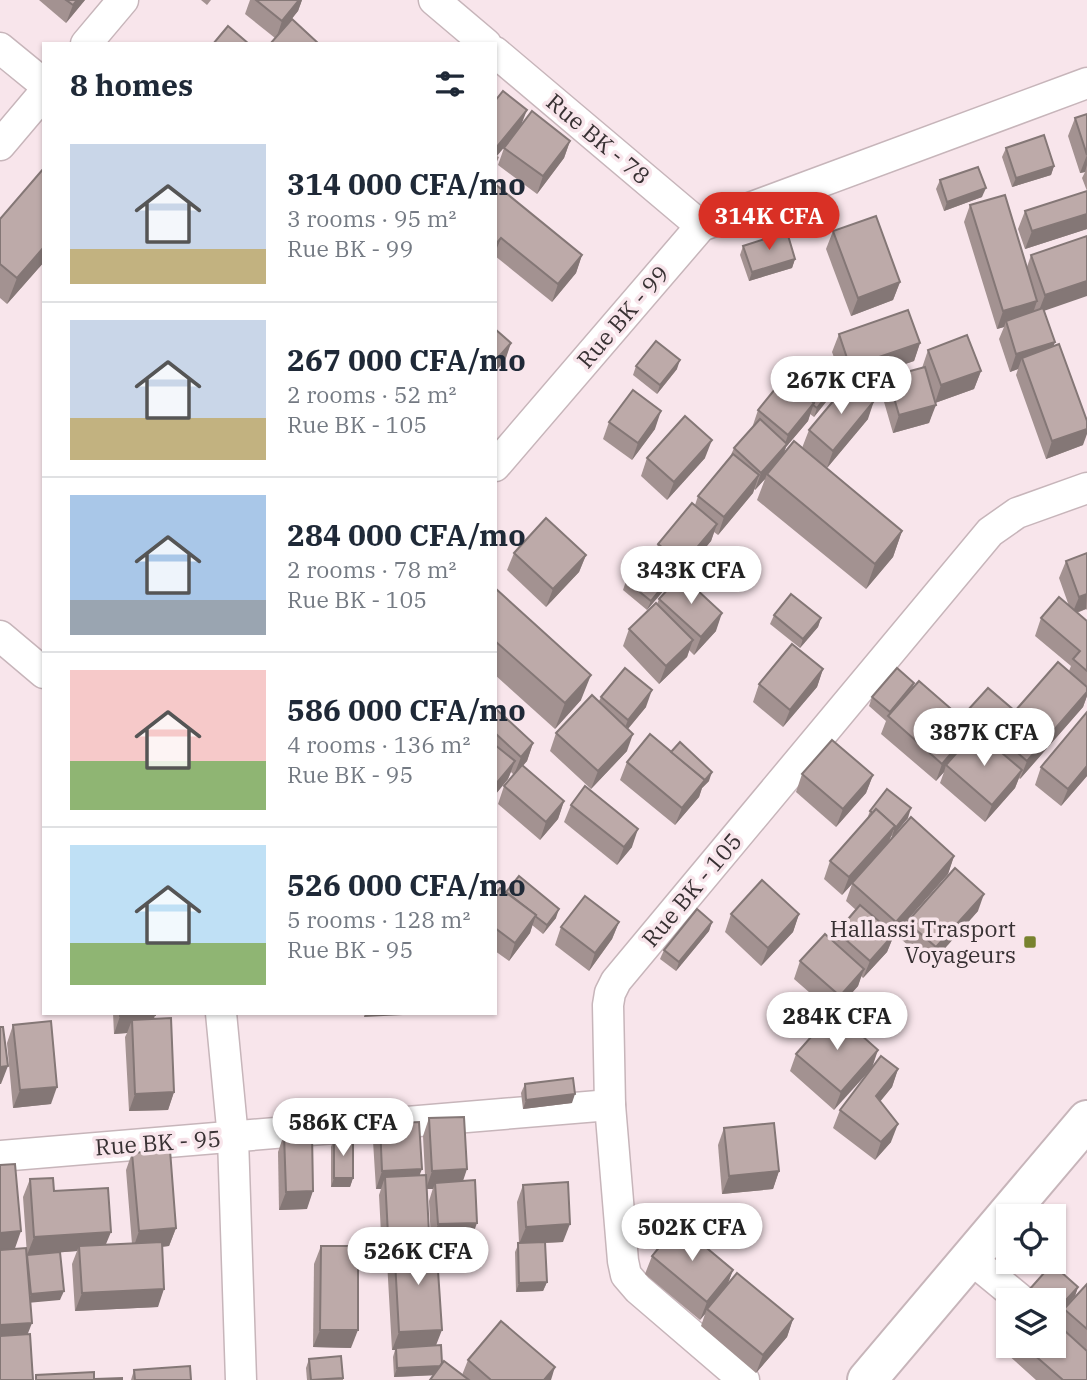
<!DOCTYPE html>
<html lang="en">
<head>
<meta charset="utf-8">
<style>
	body { margin:0; font-family:"IBM Plex Serif",serif; background:#f2f2f3; color:#1f2937; height:100vh; display:flex; flex-direction:column; font-size:26px; white-space:nowrap }
	* { box-sizing:border-box; margin:0 }
	p { font-size:23px; color:#747a83 }
	.icon { flex:none; width:38px; height:38px; fill:none; stroke:currentColor; stroke-width:2; stroke-linecap:round; stroke-linejoin:round }
	.map { position:relative; flex:1; overflow:hidden }
	.panel { position:absolute; left:42px; top:42px; width:455px; height:973px; display:flex; flex-direction:column; background:#fff; border-radius:0px; box-shadow:0 2px 5px #0004 }
	.panel>* { flex:none }
	.controls { position:absolute; left:996px; top:1204px; display:grid; gap:14px }
	.controls a { display:grid; place-items:center; width:70px; height:70px; border-radius:0px; background:#fff; box-shadow:0 2px 5px #0004; font-size:35px }
	.price { position:absolute; translate:-50% -60px; padding:0 16px; border-radius:24px; background:#fff; color:#222; font-size:23px; line-height:46px; filter:drop-shadow(0 2px 4px #0008) }
	.price::after { content:''; position:absolute; left:50%; top:42px; width:21px; height:16px; margin-left:-10px; background:inherit; clip-path:polygon(0 0,100% 0,50% 100%) }
	.price.current { background:#d93025; color:#fff }
	ul { padding:0; list-style:none }
	li { display:flex; align-items:center; gap:21px; height:175px; padding:0 28px }
	li+li { border-top:2px solid #e0e1e3 }
	li span { display:grid; place-items:center; flex:none; width:196px; height:140px; border-radius:0px; color:#555 }
	li>.icon { margin-inline-start:auto }
	span .icon { width:84px; height:84px; fill:#fffc; stroke-width:1 }
	li b { font-size:30px }
	h2 { display:flex; justify-content:space-between; align-items:center; height:84px; padding:0 28px; font-size:30px }
	.map>svg:first-child { display:block }
	.lines { fill:none; stroke-linecap:round; stroke-linejoin:round }
	.minor-casing { stroke:#c7b5ba; stroke-width:33 }
	.tertiary-casing { stroke:#c7b5ba; stroke-width:42 }
	.minor { stroke:#fff; stroke-width:30 }
	.tertiary { stroke:#fff; stroke-width:38 }
	.wall { fill:#a39291; fill-rule:evenodd }
	.shaded-wall { fill:#847776 }
	.building { fill:#bdaaa9; stroke:#847776; stroke-width:2 }
	.poi-dot { fill:#78822e; stroke:#f8e5eb; stroke-width:2.5 }
	.labels { text-anchor:middle; stroke-width:7; stroke-linejoin:round; paint-order:stroke }
	.street-label { font-size:23px; fill:#383133; stroke:#f8e5eb }
	.poi-label { font-size:23px; fill:#383133; stroke:#f8e5eb; text-anchor:end }
</style>
</head>
<body>
<div class="map">
<svg width="1087" height="1380" viewBox="0 0 1087 1380">
	<rect width="100%" height="100%" fill="#f8e5eb"/>
	<g class="lines">
		<defs>
			<g id="minor">
				<path d="M434,0l52,44"/>
				<path d="M86,44l37,-44"/>
				<path d="M0,48l44,36"/>
				<path d="M495,52l206,174"/>
				<path d="M0,145l44,-52"/>
				<path d="M495,466l206,-240 386,-143"/>
				<path d="M0,636l44,37"/>
				<path d="M221,1013l12,125 8,242"/>
				<path d="M0,1156l610,-51"/>
				<path d="M971,1259l50,41"/>
				<path d="M744,1380l-106,-91 -12,-14 -3,-14 -13,-156 -2,-100 2,-12 6,-12 374,-449 27,-19 70,-25"/>
			</g>
			<path id="tertiary" d="M867,1380l220,-260"/>
		</defs>
		<use href="#minor" class="minor-casing"/>
		<use href="#tertiary" class="tertiary-casing"/>
		<use href="#minor" class="minor"/>
		<use href="#tertiary" class="tertiary"/>
	</g>
	<g class="wall">
		<path d="M39,0h46l-19,23z"/>
		<path d="M201,0h10l-4,5z"/>
		<path d="M250,0h52l-4,11 -23,27 -30,-24z"/>
		<path d="M495,101l26,24 49,16 -6,17 -27,36 -39,-29 6,-17 3,-4 -10,12 2,1 -4,9z"/>
		<path d="M1087,114v115l-62,20 -7,-20 7,-18 62,-20 -5,-13 3,-6 -5,1 -12,-37 7,-18z"/>
		<path d="M1006,148l48,18 -3,9 -39,12 -10,-30z"/>
		<path d="M940,180l42,17 -38,14 -8,-22z"/>
		<path d="M495,184l87,71 -6,18 -24,29 -57,-46z"/>
		<path d="M970,205l57,62 4,-12 56,-19 -43,75 11,31 -2,4 30,99 -37,14 -30,-84 2,-6 -8,3 -11,-33 5,-12 -7,2 -33,-107z"/>
		<path d="M0,219l44,43 -37,42 -7,-6z"/>
		<path d="M833,231l67,51 -7,18 -42,16 -25,-67z"/>
		<path d="M743,246l52,13 -3,9 -43,13 -9,-26z"/>
		<path d="M839,334l81,9 -6,18 -62,21 16,37 -41,49 75,63 -9,26 -27,32 -109,-89 8,-21 -10,11 -1,-1 -1,4 -35,42 -4,-3 -3,9 -29,35 34,55 -22,24 -5,-5 -2,7 -28,27 -36,-38 6,-17 28,-25 2,-5 17,-18 -4,-3 -2,5 -23,27 -24,-20 3,-9 27,-23 5,-14 37,-39 3,-9 32,-39 4,-9 18,-20 6,-18 35,-25 48,-6 -4,9 -23,29 -4,-3 -2,7 -22,26 -3,8 19,-7 7,-18 38,-46 -3,1 -12,-33z"/>
		<path d="M928,350l53,21 -7,18 -39,14 -6,20 -36,10 -11,-38 6,-18 34,-9z"/>
		<path d="M636,366l41,3 -20,25 -24,-19z"/>
		<path d="M609,422l46,7 -23,31 -29,-21z"/>
		<path d="M647,458h58l-38,42 -26,-24z"/>
		<path d="M514,553l72,2 -7,17 -33,35 -39,-37z"/>
		<path d="M1087,553v57l-1,-1 -9,4 10,8v75l-4,11 -63,72 -1,-1 -4,10 -30,34 -45,-39 4,-11 -8,9 -55,-47 5,-13 -17,-15 3,-9 42,-14 -1,4 52,33 3,-10 47,1 54,-40 2,-5 -36,-30 6,-18 28,-12 -10,-28 7,-17z"/>
		<path d="M495,588l86,112 -26,29 -60,-54z"/>
		<path d="M774,615l47,3 -3,9 -18,21 -30,-24z"/>
		<path d="M823,669l-6,18 -34,40 -30,-25 6,-18z"/>
		<path d="M601,697l45,10 -18,22 -1,22 -36,38 -41,-38 6,-18 43,-32z"/>
		<path d="M495,708l38,35 -6,18 -4,5 41,35 -6,18 -18,21 -42,-36 6,-18 10,-11 -3,-3 -3,7 -13,16z"/>
		<path d="M671,752l38,29 -7,7 -3,9 -24,28 -55,-45 7,-18z"/>
		<path d="M1041,767l46,9 -26,30 -26,-21z"/>
		<path d="M802,774l71,1 -7,18 -30,34 -40,-35z"/>
		<path d="M571,805l61,42 -15,18 -53,-43z"/>
		<path d="M870,811l38,7 -18,20 -1,4 65,14 -6,18 -54,61 -7,17 -24,26 -2,-2 -3,10 -23,26 43,38 -44,60 -44,-39 6,-17 37,-41 -39,-34 6,-18 33,-20 4,-9 19,-22 -10,-9 6,-17 -10,11 -18,-16 6,-18 37,-42z"/>
		<path d="M506,892l50,26 -13,16 -11,-9 -2,8 -21,28 -14,-10v-57z"/>
		<path d="M978,911l-48,54 -29,-26 6,-17z"/>
		<path d="M731,914h68l-6,18 -32,34 -36,-34z"/>
		<path d="M619,922l-7,17 -23,32 -34,-26 6,-18z"/>
		<path d="M712,922l-3,9 -33,40 -16,-12 4,-9z"/>
		<path d="M113,1013h42l-1,6 20,73 -6,18 -39,1 -4,-74 2,-4 -13,1z"/>
		<path d="M13,1025l38,79 -38,4 -6,-65z"/>
		<path d="M898,1069l-6,18 -12,14 11,41 -16,18 -42,-32 7,-18z"/>
		<path d="M525,1084l47,19 -49,6 -2,-16z"/>
		<path d="M429,1118l34,63 8,59 -35,2v103l6,18 20,12 6,-15 83,20h-121l4,-5 -40,2 -1,-20 2,-7h-3l-5,-89 4,-9 -9,1 -3,-58 2,-6h-5l-3,-48 7,-17 40,51h5l-2,-39zM433,1188l-4,13 2,40 -5,1 3,-9 -2,-44z"/>
		<path d="M724,1128l55,43 -6,18 -51,5 -4,-49z"/>
		<path d="M284,1134l23,75 -28,1 -1,-58z"/>
		<path d="M334,1138l19,40 -3,9h-19v-40z"/>
		<path d="M132,1153l44,75 -7,18 -7,1 -4,60 -83,4 -3,-47 5,-13 -50,4 -4,-58 7,-18 24,12 52,54 26,-1 -6,-74z"/>
		<path d="M523,1185l40,57 -18,1 2,39 -4,9 -27,1 -1,-40 4,-9 -2,-41z"/>
		<path d="M321,1246l30,102 -38,-1 1,-83z"/>
		<path d="M652,1256l81,14 -5,13 65,36 -6,18 -31,36 -55,-47 4,-12 -5,6 -55,-46z"/>
		<path d="M1087,1284v96h-51l-39,-35 6,-17 5,-6v24h46l4,-21 6,-16z"/>
		<path d="M1078,1287l-3,9 -21,23v-19h-26l-2,-1 3,-9z"/>
		<path d="M309,1359l34,19v2h-36l-1,-12z"/>
		<path d="M134,1370l57,10h-60z"/>
	</g>
	<g class="shaded-wall">
		<path d="M77,0h8l-19,23 7,-18z"/>
		<path d="M299,0h3l-4,11 -22,28 6,-18z"/>
		<path d="M527,110l-7,18 -25,30 1,-10z"/>
		<path d="M570,141l-6,17 -27,36 6,-18z"/>
		<path d="M1087,155v10l-2,7 -5,1z"/>
		<path d="M1054,166l-3,9 -39,12 4,-9z"/>
		<path d="M986,188l-4,9 -38,14 3,-9z"/>
		<path d="M1087,214v15l-62,20 7,-18z"/>
		<path d="M501,238l-6,15v-8z"/>
		<path d="M44,247v15l-37,42 10,-26z"/>
		<path d="M582,255l-6,18 -24,29 6,-18z"/>
		<path d="M795,259l-3,9 -43,13 3,-9z"/>
		<path d="M1087,281v15l-49,17 7,-18z"/>
		<path d="M900,282l-7,18 -42,16 7,-18z"/>
		<path d="M1037,301l-6,18 -25,2 -2,6 -7,2 6,-18z"/>
		<path d="M1055,342l-7,18 -26,-2 -4,11 -8,3 6,-18z"/>
		<path d="M511,343l-6,18 -10,11v-11z"/>
		<path d="M920,343l-6,18 -70,24 6,-18z"/>
		<path d="M680,360l-3,9 -20,25 3,-9z"/>
		<path d="M981,371l-7,18 -39,14 6,-18z"/>
		<path d="M841,379l-4,9 -23,29 3,-9z"/>
		<path d="M874,401l-6,18 -41,49 6,-17z"/>
		<path d="M814,403l-6,18 -22,26 -5,15 -14,12 -2,5 -10,11 6,-17 22,-24 5,-14z"/>
		<path d="M936,405l-7,18 -36,10 6,-18z"/>
		<path d="M661,411l-6,18 -23,31 6,-17z"/>
		<path d="M1087,429v5l-4,11 -37,14 6,-18z"/>
		<path d="M712,440l-7,18 -38,42 7,-18z"/>
		<path d="M759,475l-6,18 -35,42 6,-18z"/>
		<path d="M717,524l-6,17 -34,41 6,-18z"/>
		<path d="M902,531l-9,26 -27,32 9,-25z"/>
		<path d="M586,555l-7,17 -33,35 7,-18z"/>
		<path d="M673,574l-3,9 -23,27 4,-9z"/>
		<path d="M1087,594l-1,15 -14,5 7,-17z"/>
		<path d="M722,613l-6,18 -22,24 7,-18z"/>
		<path d="M821,618l-3,9 -18,21 3,-9z"/>
		<path d="M693,640l-6,17 -28,27 7,-18z"/>
		<path d="M823,669l-6,18 -34,40 7,-17z"/>
		<path d="M591,675l-10,25 -26,29 10,-26z"/>
		<path d="M652,690l-6,17 -25,30 7,-17z"/>
		<path d="M1087,692v4l-4,11 -63,72 7,-18z"/>
		<path d="M973,728l-6,18 -21,19 -2,7 -8,9 6,-17z"/>
		<path d="M633,734l-6,17 -36,38 7,-18z"/>
		<path d="M533,743l-6,18 -13,14 7,-18z"/>
		<path d="M515,761l-7,18 -13,16v-10z"/>
		<path d="M1087,766v10l-26,30 7,-17z"/>
		<path d="M1022,770l-7,18 -30,34 7,-17z"/>
		<path d="M712,772l-3,9 -7,7 -3,9 -24,28 7,-17z"/>
		<path d="M873,775l-7,18 -30,34 7,-18z"/>
		<path d="M564,801l-6,18 -18,21 6,-18z"/>
		<path d="M911,808l-3,10 -17,21 3,-9z"/>
		<path d="M895,826l-7,18 -46,51 7,-18z"/>
		<path d="M638,829l-6,18 -15,18 7,-18z"/>
		<path d="M954,856l-6,18 -54,61 -7,17 -24,26 7,-17 20,-22 6,-17z"/>
		<path d="M984,894l-6,17 -48,54 6,-18z"/>
		<path d="M559,909l-3,9 -13,16 4,-9z"/>
		<path d="M799,914l-6,18 -32,34 7,-18z"/>
		<path d="M536,915l-6,18 -21,28 6,-18z"/>
		<path d="M619,922l-7,17 -23,32 6,-18z"/>
		<path d="M712,922l-3,9 -33,40 3,-9z"/>
		<path d="M864,969l-6,17 -24,27 6,-17z"/>
		<path d="M365,1013h39l-1,2 -39,2z"/>
		<path d="M155,1015l-6,18 -17,-13 -5,13 -13,1 6,-18z"/>
		<path d="M878,1050l-6,18 -38,42 7,-18z"/>
		<path d="M8,1066l-7,18h-1v-17z"/>
		<path d="M898,1069l-6,18 -22,27 6,-18z"/>
		<path d="M57,1087l-6,17 -38,4 7,-18z"/>
		<path d="M174,1092l-6,18 -39,1 6,-17z"/>
		<path d="M575,1094l-3,9 -49,6 3,-9z"/>
		<path d="M898,1124l-7,18 -16,18 6,-18z"/>
		<path d="M422,1169l-7,18 -30,-10 -4,12h-5l6,-18z"/>
		<path d="M467,1169l-6,18 -26,-4 -2,6h-7l6,-18z"/>
		<path d="M779,1171l-6,18 -51,5 7,-18z"/>
		<path d="M334,1178h19l-3,9h-19z"/>
		<path d="M313,1191l-6,18 -28,1 7,-18z"/>
		<path d="M477,1223l-6,17 -40,2 7,-18z"/>
		<path d="M570,1224l-7,18 -44,2 7,-17z"/>
		<path d="M176,1228l-7,18 -36,3 6,-18z"/>
		<path d="M21,1231l-9,26 -12,1v-25z"/>
		<path d="M111,1232l-7,17 -25,-3 -2,5 -50,4 7,-18z"/>
		<path d="M429,1233l-6,18 -29,-8 -3,9 -9,1 6,-18z"/>
		<path d="M733,1270l-7,18 -19,21 -2,5 -5,6 7,-18z"/>
		<path d="M547,1282l-4,9 -27,1 3,-9z"/>
		<path d="M1078,1287l-3,9 -21,23 1,-7z"/>
		<path d="M164,1289l-6,18 -83,4 7,-18z"/>
		<path d="M64,1291l-4,9 -33,3 4,-9z"/>
		<path d="M793,1319l-6,18 -31,36 7,-18z"/>
		<path d="M32,1323l-7,18 -25,2v-18z"/>
		<path d="M320,1330h38l-7,18 -38,-1z"/>
		<path d="M442,1330l-7,18h-39l-1,2h-3l7,-18z"/>
		<path d="M442,1366l-3,9 -45,2 3,-9z"/>
		<path d="M555,1367l-4,13h-7z"/>
	</g>
	<g class="building">
		<path d="M66,0h11l-4,5z"/>
		<path d="M256,0h43l-17,21z"/>
		<path d="M292,19l27,25h-49z"/>
		<path d="M228,26l21,18h-36z"/>
		<path d="M503,91l24,19 -31,38 -1,-47z"/>
		<path d="M532,111l38,30 -27,35 -39,-28z"/>
		<path d="M1087,114v41l-12,-37z"/>
		<path d="M1044,135l10,31 -38,12 -10,-30z"/>
		<path d="M978,167l8,21 -39,14 -7,-22z"/>
		<path d="M44,168v79l-27,31 -17,-14v-45z"/>
		<path d="M495,184l87,71 -24,29 -57,-46 -6,7z"/>
		<path d="M1087,191v23l-55,17 -7,-20z"/>
		<path d="M1005,195l32,106 -34,10 -33,-106z"/>
		<path d="M876,216l24,66 -42,16 -25,-67z"/>
		<path d="M787,232l8,27 -43,13 -9,-26z"/>
		<path d="M1087,236v45l-42,14 -14,-40z"/>
		<path d="M1043,308l12,34 -39,12 -10,-33z"/>
		<path d="M908,310l12,33 -70,24 -11,-33z"/>
		<path d="M495,329l16,14 -16,18z"/>
		<path d="M967,335l14,36 -40,14 -13,-35z"/>
		<path d="M656,341l24,19 -20,25 -24,-19z"/>
		<path d="M1059,344l28,77v8l-35,12 -30,-83z"/>
		<path d="M815,358l26,21 -24,29 -4,-3 1,-2 -21,-18z"/>
		<path d="M925,367l11,38 -37,10 -11,-38z"/>
		<path d="M784,378l30,25 -26,32 -30,-25z"/>
		<path d="M850,381l24,20 -41,50 -24,-21z"/>
		<path d="M633,390l28,21 -23,32 -29,-21z"/>
		<path d="M685,416l27,24 -38,42 -27,-24z"/>
		<path d="M760,419l27,25 -26,29 -27,-25z"/>
		<path d="M794,441l108,90 -27,33 -108,-90z"/>
		<path d="M733,454l26,21 -35,42 -26,-21z"/>
		<path d="M692,503l25,21 -34,40 -25,-20z"/>
		<path d="M546,518l40,37 -33,34 -39,-36z"/>
		<path d="M1087,553v41l-8,3 -13,-36z"/>
		<path d="M649,555l24,19 -22,27 -25,-20z"/>
		<path d="M681,575l41,38 -21,24 -42,-38z"/>
		<path d="M495,588l96,87 -26,28 -70,-62z"/>
		<path d="M791,594l30,24 -18,21 -29,-24z"/>
		<path d="M1059,597l28,24v50l-14,-12 7,-8 -39,-33z"/>
		<path d="M656,603l37,37 -27,26 -37,-37z"/>
		<path d="M792,644l31,25 -33,41 -31,-26z"/>
		<path d="M1058,662l29,25v5l-60,69 -59,-51 20,-22 27,23z"/>
		<path d="M625,668l27,22 -24,30 -27,-23z"/>
		<path d="M897,668l17,15 -24,29 -18,-15z"/>
		<path d="M919,681l54,47 -31,36 -54,-48z"/>
		<path d="M592,695l41,39 -35,37 -42,-38z"/>
		<path d="M495,708l38,35 -12,14 -26,-24z"/>
		<path d="M1087,712v54l-19,23 -27,-22z"/>
		<path d="M976,731l46,39 -30,35 -46,-40z"/>
		<path d="M650,734l55,46 -23,28 -55,-46z"/>
		<path d="M832,740l41,35 -30,34 -41,-35z"/>
		<path d="M680,742l32,30 -7,8 -34,-28z"/>
		<path d="M495,745l20,16 -20,24z"/>
		<path d="M522,765l42,36 -18,21 -42,-36z"/>
		<path d="M585,786l53,43 -14,18 -53,-42z"/>
		<path d="M887,789l24,19 -17,22 1,-4 -19,-17 -3,4 -3,-2z"/>
		<path d="M876,809l19,17 -46,51 -19,-16z"/>
		<path d="M911,817l43,39 -58,66 -44,-39z"/>
		<path d="M955,868l29,26 -48,53 -29,-25z"/>
		<path d="M519,876l40,33 -12,16 -12,-9 1,-1 -30,-23z"/>
		<path d="M762,880l37,34 -31,34 -37,-34z"/>
		<path d="M500,888l36,27 -21,28 -20,-15v-34z"/>
		<path d="M585,896l34,26 -24,31 -34,-26z"/>
		<path d="M860,905l34,29 -24,27 -33,-29z"/>
		<path d="M697,909l15,13 -33,40 -15,-12z"/>
		<path d="M825,934l39,35 -24,27 -40,-35z"/>
		<path d="M834,1011l44,39 -37,42 -45,-38z"/>
		<path d="M120,1013h35v2l-35,1z"/>
		<path d="M171,1018l3,74 -39,2 -3,-74z"/>
		<path d="M51,1021l6,66 -37,3 -7,-65z"/>
		<path d="M0,1027h3l5,39 -8,1z"/>
		<path d="M881,1056l17,13 -22,27 22,28 -17,18 -41,-32z"/>
		<path d="M573,1078l2,16 -49,6 -1,-16z"/>
		<path d="M464,1117l3,52 -35,2 -3,-53z"/>
		<path d="M419,1122l3,47 -40,2 -2,-47z"/>
		<path d="M774,1123l5,48 -50,5 -5,-48z"/>
		<path d="M312,1133l1,58 -27,1 -2,-58z"/>
		<rect x="334" y="1138" width="19" height="40"/>
		<path d="M170,1150l6,78 -37,3 -7,-78z"/>
		<path d="M15,1164l6,67 -21,2v-68z"/>
		<path d="M426,1175l3,58 -41,2 -3,-58z"/>
		<path d="M53,1178l1,13 54,-3 3,44 -77,5 -4,-58z"/>
		<path d="M475,1180l2,43 -39,1 -3,-41z"/>
		<path d="M568,1182l2,42 -44,3 -3,-42z"/>
		<path d="M678,1224l55,46 -26,32 -55,-46z"/>
		<path d="M436,1241l6,89 -43,2 -5,-89z"/>
		<path d="M162,1242l2,47 -82,4 -3,-47z"/>
		<path d="M545,1242l2,40 -28,1 -1,-40z"/>
		<path d="M321,1246h37v84h-38z"/>
		<path d="M26,1248l6,75 -32,2v-75z"/>
		<path d="M60,1252l4,39 -33,3 -4,-39z"/>
		<path d="M1052,1264l26,23 -23,25 -1,-1v-11h-13l-12,-10z"/>
		<path d="M737,1273l56,46 -30,36 -56,-46z"/>
		<path d="M1087,1284v45l-23,-20z"/>
		<path d="M501,1321l54,46 -11,13h-53l-23,-20z"/>
		<path d="M1054,1321l33,30v29h-24l-39,-34h30z"/>
		<path d="M1008,1322v10l-5,-4z"/>
		<path d="M30,1334l3,46h-33v-44z"/>
		<path d="M441,1345l1,18 -2,3 -43,2 -1,-20z"/>
		<path d="M341,1356l2,22 -32,2 -2,-21z"/>
		<path d="M444,1361l25,19h-39z"/>
		<path d="M190,1366l1,14h-56l-1,-10z"/>
		<path d="M94,1372v8h-58v-5z"/>
		<path d="M122,1378v2h-26v-1z"/>
	</g>
	<rect class="poi-dot" x="1023" y="935" width="14" height="14" rx="3.5"/>
	<g class="labels">
		<g class="street-label">
			<text transform="translate(598 139) rotate(40)" y="8">Rue BK - 78</text>
			<text transform="translate(623 317) rotate(-49)" y="8">Rue BK - 99</text>
			<text transform="translate(692 890) rotate(-50)" y="8">Rue BK - 105</text>
			<text transform="translate(158 1143) rotate(-4)" y="8">Rue BK - 95</text>
		</g>
		<g class="poi-label">
			<text x="1016" y="937">Hallassi Trasport<tspan x="1016" dy="26">Voyageurs</tspan></text>
		</g>
	</g>
</svg>
<div class="controls">
<a><svg class="icon" aria-label="locate" viewBox="0 0 24 24"><circle cx="12" cy="12" r="6"/><path d="M12 2v4M12 18v4M2 12h4M18 12h4"/></svg></a>
<a><svg class="icon" aria-label="layers" viewBox="0 0 24 24"><path d="M12 4l9 5-9 5-9-5zM3 14l9 5 9-5"/></svg></a>
</div>
<b class="price current" style="left:769px;top:252px">314K CFA</b>
<b class="price" style="left:841px;top:416px">267K CFA</b>
<b class="price" style="left:691px;top:606px">343K CFA</b>
<b class="price" style="left:984px;top:768px">387K CFA</b>
<b class="price" style="left:837px;top:1052px">284K CFA</b>
<b class="price" style="left:343px;top:1158px">586K CFA</b>
<b class="price" style="left:692px;top:1263px">502K CFA</b>
<b class="price" style="left:418px;top:1287px">526K CFA</b>
<section class="panel">
<h2>8 homes<svg class="icon" aria-label="filters" viewBox="0 0 24 24"><path d="M4 7h16M4 17h16"/><circle cx="9" cy="7" r="2"/><circle cx="15" cy="17" r="2"/></svg></h2>
<ul>
<li><span style="background:linear-gradient(#c9d6e8 75%,#c2b280 0)"><svg class="icon" aria-label="home" viewBox="0 0 24 24"><path d="M3 11l9-7 9 7M6 9v11h12V9"/></svg></span><div><b>314 000 CFA/mo</b><p>3 rooms · 95 m²</p><p>Rue BK - 99</p></div></li>
<li><span style="background:linear-gradient(#c9d6e8 70%,#c2b280 0)"><svg class="icon" aria-label="home" viewBox="0 0 24 24"><path d="M3 11l9-7 9 7M6 9v11h12V9"/></svg></span><div><b>267 000 CFA/mo</b><p>2 rooms · 52 m²</p><p>Rue BK - 105</p></div></li>
<li><span style="background:linear-gradient(#a9c7e8 75%,#9aa5b1 0)"><svg class="icon" aria-label="home" viewBox="0 0 24 24"><path d="M3 11l9-7 9 7M6 9v11h12V9"/></svg></span><div><b>284 000 CFA/mo</b><p>2 rooms · 78 m²</p><p>Rue BK - 105</p></div></li>
<li><span style="background:linear-gradient(#f6c9c9 65%,#8fb573 0)"><svg class="icon" aria-label="home" viewBox="0 0 24 24"><path d="M3 11l9-7 9 7M6 9v11h12V9"/></svg></span><div><b>586 000 CFA/mo</b><p>4 rooms · 136 m²</p><p>Rue BK - 95</p></div></li>
<li><span style="background:linear-gradient(#bfe0f5 70%,#8fb573 0)"><svg class="icon" aria-label="home" viewBox="0 0 24 24"><path d="M3 11l9-7 9 7M6 9v11h12V9"/></svg></span><div><b>526 000 CFA/mo</b><p>5 rooms · 128 m²</p><p>Rue BK - 95</p></div></li>
</ul>
</section>
</div>
</body>
</html>
